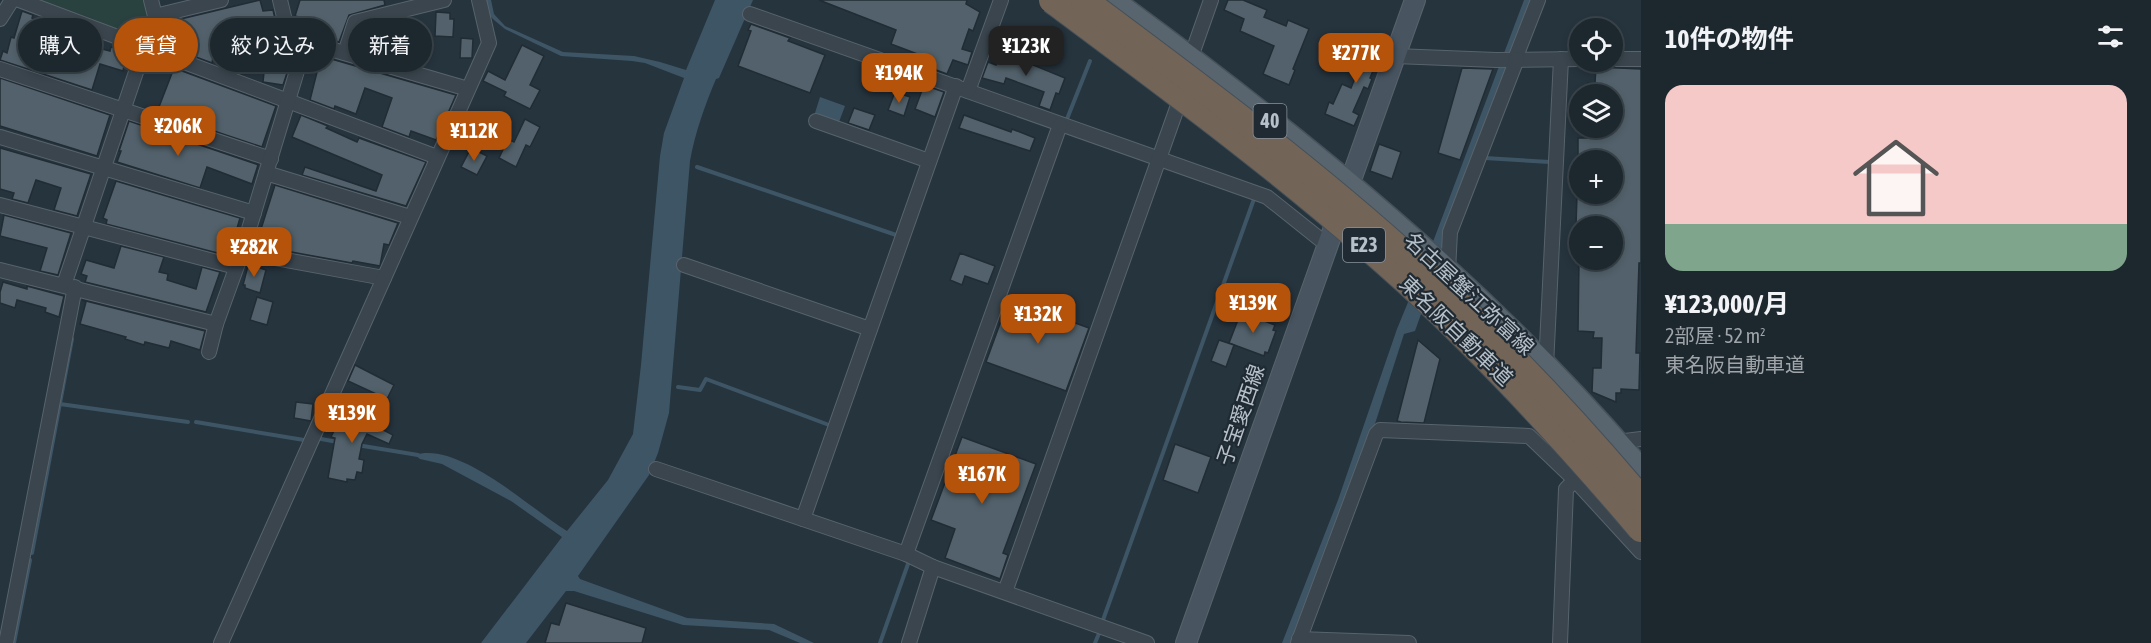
<!DOCTYPE html>
<html lang="ja">
<head>
<meta charset="utf-8">
<style>
	body { margin:0; font-family:"Asap Condensed","Noto Sans JP",sans-serif; background:#29333a; color:#f1f3f6; height:100vh; display:flex; flex-direction:column; font-size:22px; white-space:nowrap }
	* { box-sizing:border-box; margin:0 }
	p { font-size:20px; color:#a0a5aa }
	.icon { flex:none; width:33px; height:33px; fill:none; stroke:currentColor; stroke-width:2; stroke-linecap:round; stroke-linejoin:round }
	.map { position:relative; flex:1; overflow:hidden }
	.drawer { display:flex; flex-direction:column; background:#1c272e; width:510px }
	.drawer>* { flex:none }
	.hud { position:absolute; left:18px; top:18px; width:570px; height:54px; display:flex; gap:12px }
	.controls { position:absolute; left:1569px; top:18px; display:grid; gap:12px }
	.controls a { display:grid; place-items:center; width:54px; height:54px; border-radius:50%; background:#1c272e; box-shadow:0 3px 9px #0003,0 0 0 2px #3a444a; font-size:30px }
	.price { position:absolute; translate:-50% -51px; padding:0 14px; border-radius:12px; background:#b45309; color:#fff; font-size:20px; line-height:39px; filter:drop-shadow(0 2px 3px #0008) }
	.price::after { content:''; position:absolute; left:50%; top:36px; width:18px; height:14px; margin-left:-9px; background:inherit; clip-path:polygon(0 0,100% 0,50% 100%) }
	.price.current { background:#222; color:#fff }
	ul { padding:0; list-style:none }
	li { display:grid; align-content:center; gap:12px; height:318px; padding:0 24px }
	li span { display:grid; place-items:center; height:186px; border-radius:18px; color:#555 }
	li>.icon { margin-inline-start:auto }
	span .icon { width:108px; height:108px; fill:#fffc; stroke-width:1 }
	li b { font-size:26px }
	h2 { display:flex; justify-content:space-between; align-items:center; height:72px; padding:0 24px; font-size:26px }
	.pill { padding:0 21px; border-radius:27px; background:#1c272e; box-shadow:0 3px 9px #0003,0 0 0 2px #3a444a; font-size:21px; line-height:54px }
	.pill.current { background:#b45309; color:#fff }
	main { display:flex; flex:1; min-height:0 }
	.map>svg:first-child { display:block }
	.green { fill:#29413f }
	.water { fill:#3d5565 }
	.lines { fill:none; stroke-linecap:round; stroke-linejoin:round }
	.stream { stroke:#3d5565; stroke-width:4 }
	.building { fill:#52616b; stroke:#212c35; stroke-width:1.5 }
	.minor-casing { stroke:#58636c; stroke-width:16 }
	.secondary-casing { stroke:#58636c; stroke-width:22 }
	.primary-casing { stroke:#46515a; stroke-width:24 }
	.minor { stroke:#3a454e; stroke-width:14 }
	.secondary { stroke:#485561; stroke-width:20 }
	.primary { stroke:#58656e; stroke-width:21 }
	.motorway-bridge-casing { stroke:#455059; stroke-width:28; stroke-linecap:butt }
	.motorway-bridge { stroke:#736458; stroke-width:26 }
	.labels { text-anchor:middle; stroke-width:4.5; stroke-linejoin:round; paint-order:stroke }
	.shield { fill:#1f2a33; stroke:#89939c; stroke-width:1.5 }
	.shield-label { font-size:20px; font-weight:bold; fill:#b6c0c9 }
	.street-label { font-size:21px; fill:#b6c0c9; stroke:#1f2a33 }
</style>
</head>
<body>
<main>
<div class="map">
<svg width="1641" height="643" viewBox="0 0 1641 643">
	<rect width="100%" height="100%" fill="#26343e"/>
	<path class="green" d="M40,0h104l3,15 -6,19 -5,2z"/>
	<g class="water">
		<path d="M486,0h5l3,14 11,12 58,26 71,4 26,6 26,8 29,-70h38l-34,78 -3,1c-11,26 -21,54 -26,82l-21,252 -11,40 -9,22 -71,101 2,3 107,39 87,6 40,19h-14l-31,-13 -86,-5 -109,-34h-8l-40,52h-45l81,-106 -51,-36 -69,-37 -22,-5 -5,-4c44,-14 116,54 152,76l41,-51 25,-46 8,-69 19,-209 4,-23 20,-55 -39,-15 -13,-2 -71,-5 -56,-27 -11,-9 -4,-4z"/>
		<path d="M1524,0h9l-118,331 -11,3 -31,96 -80,213h-11l56,-143 59,-171 37,-90z"/>
		<path d="M820,97l25,9 -6,16 -24,-9z"/>
	</g>
	<g class="lines">
		<g class="stream">
			<path d="M1067,119l23,-58"/>
			<path d="M1485,158l65,4"/>
			<path d="M697,167l202,69"/>
			<path d="M678,387l22,3 6,-11 123,46"/>
			<path d="M60,404l128,18"/>
			<path d="M196,422l108,18"/>
			<path d="M321,439l17,3"/>
			<path d="M357,445l61,10"/>
			<path d="M32,553l40,-214"/>
			<path d="M1103,620l151,-421"/>
			<path d="M14,643l16,-83"/>
			<path d="M880,643l28,-79"/>
			<path d="M1095,643l5,-12"/>
		</g>
	</g>
	<g class="building">
		<path d="M260,0l3,11 10,-1 4,17 -3,-1 11,35 -2,8 5,1 -5,15 -20,-3 1,-10 -22,2 -7,-3 -2,-11 -20,-3 -1,6 -46,-17 2,-6 -4,-17z"/>
		<path d="M300,0h84l1,5 -36,10 -10,27 -40,-11 4,-13 -8,-2z"/>
		<path d="M819,0h148l-1,4 14,8 -7,19 -4,-2 -7,20 10,3 -4,13 -15,-5 -6,14 -30,-11 3,-8 -29,-11 5,-14z"/>
		<path d="M1228,0h15l24,10 -3,7 22,9 2,-6 21,9 -16,40 2,1 -6,15 -26,-11 11,-28 -34,-15 4,-12 -20,-9z"/>
		<path d="M22,11l11,4 -1,3 58,18 -3,9 23,6 1,-4 6,1v-1l12,4 4,2 -5,14 -4,-1 -1,5 -23,-7 -8,26 -92,-30 3,-9 4,2 4,-16 3,1z"/>
		<path d="M436,12l14,1v6h4l-1,18 -18,-1z"/>
		<path d="M389,23v14l31,2 -1,26 -14,-4v-8l-35,-2 1,-24z"/>
		<path d="M751,24l39,14 -2,3 37,14 -15,38 -72,-27 13,-35 -3,-1z"/>
		<path d="M461,38l12,1 -1,19h-12z"/>
		<path d="M1362,39l21,9 -13,30 2,1 -4,10 -4,-2 -11,25 6,3 -5,11 -29,-12 4,-12 4,2 9,-20 9,4 8,-20 -8,-3z"/>
		<path d="M522,45l22,11 -14,29 10,5 -10,19 -26,-13 2,-4 -23,-11 5,-10 17,9z"/>
		<path d="M1000,54l15,6 1,-2 49,20 -6,16 -3,-1 -6,17 -11,-4 5,-14 -38,-14 -2,6 -22,-6 6,-16 8,3z"/>
		<path d="M321,56l135,39 -20,45 -25,-9 -2,6 -27,-10 10,-29 -27,-10 -9,26 -21,-8 -1,3 -24,-9z"/>
		<path d="M1596,67l45,2v194h-2l-3,90h4l-1,37 -18,-1v4h-5v9l-24,-10 1,-24h8l1,-30h-9l1,-6 -16,-1 1,-71h33v-34h-36l1,-32h35v-34h-34v-22h9l1,-9h24v-35h-24v-11h7z"/>
		<path d="M174,68l102,38 -14,41 -105,-35z"/>
		<path d="M1462,68l31,1 -33,91 -22,-7z"/>
		<path d="M0,78l110,37 -13,41 -97,-30z"/>
		<path d="M924,85l20,7 -9,25 -20,-8z"/>
		<path d="M895,92l15,5 -6,19 -16,-6z"/>
		<path d="M854,108l21,7 -6,15 -21,-7z"/>
		<path d="M301,115l27,11 -2,2 31,14 2,-4 67,24 -20,44 -104,-31 3,-8 71,24 6,-16 -90,-38z"/>
		<path d="M964,115l47,17 1,-3 23,9 -5,13 -71,-23z"/>
		<path d="M525,119l15,8 -10,20 -4,-2 -10,22 -17,-9 9,-19 6,3z"/>
		<path d="M129,121l127,43 2,1 -6,19 -45,-17 -7,21 -83,-26 4,-11h-2z"/>
		<path d="M1379,144l22,8 -9,27 -22,-8z"/>
		<path d="M0,148l91,26 -14,42 -23,-6 7,-22 -25,-8 -8,23 -16,-4 2,-6 -14,-4z"/>
		<path d="M471,148l16,8 -10,19 -16,-8z"/>
		<path d="M116,181l124,37 -11,38 -123,-32 1,-4 -4,-2z"/>
		<path d="M275,185l123,38 -9,22 -5,-1 -4,22 -27,-5 -1,2 -94,-17 3,-17z"/>
		<path d="M4,215l67,18 -13,42 -18,-4 7,-23 -47,-12z"/>
		<path d="M121,246l43,11 -5,15 9,2 -1,6 29,9 6,-22 18,5 -14,40 -121,-30 2,-6 -6,-2 5,-14 28,8z"/>
		<path d="M960,253l35,13 -7,18 -23,-8 -3,9 -12,-5z"/>
		<path d="M249,262l12,3 -1,3 6,2 -6,23 -15,-5v-3h-2z"/>
		<path d="M3,282l24,7v-3l37,10 -5,21 -14,-5 1,-4 -29,-8 -2,8 -15,-5v-11z"/>
		<path d="M257,297l16,5 -6,23 -17,-5z"/>
		<path d="M1009,299l80,29 -23,63 -80,-29z"/>
		<path d="M82,300l123,31 -5,19 -29,-9 -2,7 -24,-6 -1,3 -19,-6 1,-2 -46,-13 6,-22z"/>
		<path d="M1241,312l34,13 -2,5 3,1 -8,22 -3,-1 -1,4 -35,-13z"/>
		<path d="M1219,340l15,5 -8,22 -15,-6z"/>
		<path d="M1418,340l22,19 -16,64 -23,-1 -4,-1z"/>
		<path d="M355,365l39,20 -7,14 -39,-18z"/>
		<path d="M296,402l17,2 -2,17 -17,-3z"/>
		<path d="M346,406l28,15 -2,3 21,11 -4,9 -22,-10 -5,10 -3,15 5,1 -2,13 -5,-1 -2,8 -8,-1v3l-19,-4 7,-40 -4,-1z"/>
		<path d="M962,437l74,27 -33,89 5,2 -8,24 -55,-21 10,-29 -24,-9z"/>
		<path d="M1175,444l36,13 -13,36 -35,-13z"/>
		<path d="M566,603l80,25 -4,15h-97l6,-20 8,2z"/>
	</g>
	<g class="lines">
		<defs>
			<g id="minor">
				<path d="M19,0l418,157"/>
				<path d="M750,14l517,183 59,47"/>
				<path d="M155,16l66,-16"/>
				<path d="M0,19l12,-19"/>
				<path d="M289,37l179,52"/>
				<path d="M345,53l10,-31 89,-22"/>
				<path d="M1395,56l101,4 84,-1"/>
				<path d="M1191,57l20,-57"/>
				<path d="M1515,59l23,-59"/>
				<path d="M1612,59h29"/>
				<path d="M0,69l271,90"/>
				<path d="M968,91l33,-91"/>
				<path d="M816,121l113,40"/>
				<path d="M0,137l254,76"/>
				<path d="M266,173l144,44"/>
				<path d="M0,205l236,62"/>
				<path d="M242,252l55,-181 -17,-71"/>
				<path d="M684,265l186,64"/>
				<path d="M0,270l216,54 26,-72 142,26"/>
				<path d="M1448,271l2,-39 67,-173"/>
				<path d="M64,285l91,-269 -4,-16"/>
				<path d="M209,352l7,-28"/>
				<path d="M1546,366l15,-307"/>
				<path d="M1617,442l24,-3"/>
				<path d="M656,469l250,85 27,13 214,76"/>
				<path d="M803,519l153,-433"/>
				<path d="M906,554l154,-429"/>
				<path d="M1005,592l177,-498"/>
				<path d="M1299,639l110,4"/>
				<path d="M6,643l69,-356"/>
				<path d="M221,643l268,-600 -10,-43"/>
				<path d="M909,643l24,-76"/>
				<path d="M1298,643l78,-209 4,-4 149,6 46,44 66,72"/>
				<path d="M1560,643l6,-154 9,-9"/>
			</g>
			<path id="secondary" d="M1186,643l229,-643"/>
			<path id="primary" d="M1113,0c189,138 376,290 528,469"/>
		</defs>
		<use href="#minor" class="minor-casing"/>
		<use href="#secondary" class="secondary-casing"/>
		<use href="#primary" class="primary-casing"/>
		<use href="#minor" class="minor"/>
		<use href="#secondary" class="secondary"/>
		<use href="#primary" class="primary"/>
		<defs>
			<g id="motorway-bridge">
				<path d="M1052,0c121,90 243,180 355,282 84,77 161,161 234,247"/>
				<path d="M1084,0c114,85 229,170 334,266 79,72 154,151 223,233"/>
			</g>
		</defs>
		<use href="#motorway-bridge" class="motorway-bridge-casing"/>
		<use href="#motorway-bridge" class="motorway-bridge"/>
	</g>
	<g class="labels">
		<g class="shield">
			<rect x="1253.5" y="104" width="33" height="34" rx="4.5"/>
			<rect x="1343" y="228" width="42" height="34" rx="4.5"/>
		</g>
		<g class="shield-label">
			<text x="1270" y="128">40</text>
			<text x="1364" y="252">E23</text>
		</g>
		<g class="street-label">
			<text transform="translate(1469 294) rotate(43)" y="7">名古屋蟹江弥富線</text>
			<text transform="translate(1456 331) rotate(44)" y="7">東名阪自動車道</text>
			<text transform="translate(1241 415) rotate(-71)" y="7">子宝愛西線</text>
		</g>
	</g>
</svg>
<div class="controls">
<a><svg class="icon" aria-label="locate" viewBox="0 0 24 24"><circle cx="12" cy="12" r="6"/><path d="M12 2v4M12 18v4M2 12h4M18 12h4"/></svg></a>
<a><svg class="icon" aria-label="layers" viewBox="0 0 24 24"><path d="M12 4l9 5-9 5-9-5zM3 14l9 5 9-5"/></svg></a>
<a>+</a>
<a>−</a>
</div>
<b class="price current" style="left:1026px;top:77px">¥123K</b>
<b class="price" style="left:1356px;top:84px">¥277K</b>
<b class="price" style="left:899px;top:104px">¥194K</b>
<b class="price" style="left:178px;top:157px">¥206K</b>
<b class="price" style="left:474px;top:162px">¥112K</b>
<b class="price" style="left:254px;top:278px">¥282K</b>
<b class="price" style="left:1253px;top:334px">¥139K</b>
<b class="price" style="left:1038px;top:345px">¥132K</b>
<b class="price" style="left:352px;top:444px">¥139K</b>
<b class="price" style="left:982px;top:505px">¥167K</b>
<div class="hud">
<a class="pill">購入</a>
<a class="pill current">賃貸</a>
<a class="pill">絞り込み</a>
<a class="pill">新着</a>
</div>
</div>
<section class="drawer">
<h2>10件の物件<svg class="icon" aria-label="filters" viewBox="0 0 24 24"><path d="M4 7h16M4 17h16"/><circle cx="9" cy="7" r="2"/><circle cx="15" cy="17" r="2"/></svg></h2>
<ul>
<li><span style="background:linear-gradient(#f6c9c9 75%,#7fa58c 0)"><svg class="icon" aria-label="home" viewBox="0 0 24 24"><path d="M3 11l9-7 9 7M6 9v11h12V9"/></svg></span><div><b>¥123,000/月</b><p>2部屋 · 52 m²</p><p>東名阪自動車道</p></div></li>
</ul>
</section>
</main>
</body>
</html>
